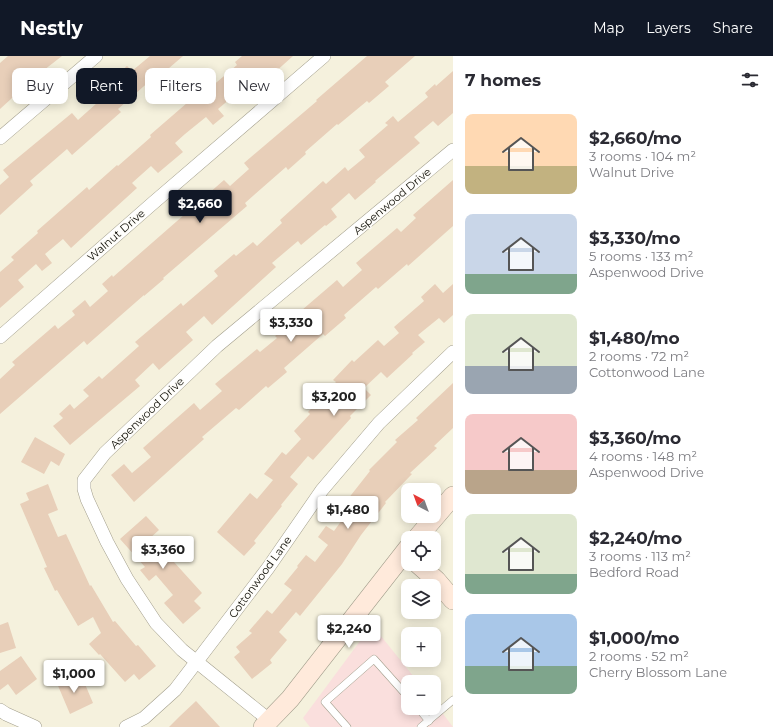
<!DOCTYPE html>
<html lang="en">
<head>
<meta charset="utf-8">
<style>
	body { margin:0; font-family:Montserrat,sans-serif; background:#f7f7f7; color:#2b2b33; height:100vh; display:flex; flex-direction:column; font-size:15px; white-space:nowrap }
	* { box-sizing:border-box; margin:0 }
	p { font-size:13px; color:#7c7c81 }
	.icon { flex:none; width:22px; height:22px; fill:none; stroke:currentColor; stroke-width:2; stroke-linecap:round; stroke-linejoin:round }
	.map { position:relative; flex:1; overflow:hidden }
	.sheet { display:flex; flex-direction:column; background:#fff; width:320px }
	.sheet>* { flex:none }
	.banner { position:absolute; left:12px; top:12px; width:380px; height:36px; display:flex; gap:8px }
	.needle { width:26px; rotate:319deg }
	.tools { position:absolute; left:401px; top:427px; display:grid; gap:8px }
	.tools a { display:grid; place-items:center; width:40px; height:40px; border-radius:8px; background:#fff; box-shadow:0 2px 10px #0003; font-size:20px }
	.price { position:absolute; translate:-50% -34px; padding:0 9px; border-radius:4px; background:#fff; color:#222; font-size:13px; line-height:26px; filter:drop-shadow(0 1px 2px #0008) }
	.price::after { content:''; position:absolute; left:50%; top:24px; width:12px; height:9px; margin-left:-6px; background:inherit; clip-path:polygon(0 0,100% 0,50% 100%) }
	.price.active { background:#111827; color:#fff }
	ul { padding:0; list-style:none }
	li { display:flex; align-items:center; gap:12px; height:100px; padding:0 12px }
	li span { display:grid; place-items:center; flex:none; width:112px; height:80px; border-radius:8px; color:#555 }
	li>.icon { margin-inline-start:auto }
	span .icon { width:48px; height:48px; fill:#fffc; stroke-width:1 }
	li b { font-size:17px }
	h2 { display:flex; justify-content:space-between; align-items:center; height:48px; padding:0 12px; font-size:17px }
	.tag { padding:0 14px; border-radius:8px; background:#fff; box-shadow:0 2px 10px #0003; font-size:14px; line-height:36px }
	.tag.active { background:#111827; color:#fff }
	header { display:flex; align-items:center; gap:24px; box-sizing:border-box; height:56px; padding:0 20px; background:#111827; color:#fff }
	header strong { font-size:19px }
	nav { display:flex; gap:22px; margin-inline-start:auto; font-size:14px }
	main { display:flex; flex:1; min-height:0 }
	.map>svg:first-child { display:block }
	.industrial { fill:#fadfdd }
	.building { fill:#e8cfb9 }
	.lines { fill:none; stroke-linecap:round; stroke-linejoin:round }
	.lane-casing { stroke:#a29e8c; stroke-width:8 }
	.street-casing { stroke:#a29e8c; stroke-width:14 }
	.secondary-casing { stroke:#a29e8c; stroke-width:20 }
	.lane { stroke:#fff; stroke-width:7 }
	.street { stroke:#fff; stroke-width:13 }
	.secondary { stroke:#ffeadb; stroke-width:19 }
	.labels { text-anchor:middle; stroke-width:3; stroke-linejoin:round; paint-order:stroke }
	.street-label { font-size:11px; fill:#0e0d06; stroke:#fefdf9 }
</style>
</head>
<body>
<header>
<strong>Nestly</strong>
<nav><a>Map</a><a>Layers</a><a>Share</a></nav>
</header>
<main>
<div class="map">
<svg width="453" height="671" viewBox="0 0 453 671">
	<rect width="100%" height="100%" fill="#f5f1dd"/>
	<path class="industrial" d="M372,569l46,57h-10v26h26v-6l19,25h-143l-7,-9z"/>
	<g class="building">
		<path d="M8,0h54l-27,21 -35,32v-46z"/>
		<path d="M150,0h33l-29,25 -2,-2 -34,30 3,3 -49,43 -5,-6 -37,32 3,4 -33,30v-30l9,-8 -6,-7 69,-57 6,7 19,-17 -6,-7 9,-8 1,1 26,-23 5,5z"/>
		<path d="M242,0h51l-49,44 -7,-7 -19,16 6,7 -11,9 -7,-8 -21,17 -10,9 8,9 -25,21 -7,-7 -19,17 5,5 -66,60 -8,-9 -18,15 7,9 -10,8 -6,-7 -18,16 6,7 -24,21v-36l14,-12 -3,-3 27,-24 -1,-2 50,-44 2,3 28,-25 1,1 33,-29 -1,-2 52,-45 2,3 33,-28 -2,-3z"/>
		<path d="M367,0h48l-30,26 4,4 -20,17 -2,-2 -29,24 -1,-1 -32,28 1,2 -18,16 -2,-3 -41,36 2,3 -84,72 1,1 -20,17v-1l-57,50 -3,-4 -84,73v-35l15,-14 -3,-3 43,-37 3,4 17,-14 -3,-4 13,-11 5,7 18,-16 -6,-7 10,-9 1,2 111,-97 6,6 19,-17 -5,-6 73,-62 -1,-1z"/>
		<path d="M453,15v42l-15,13 -5,-5 -19,16 6,6 -45,38 1,1 -21,18 -6,-7 -18,16 6,8 -11,9 -1,-1 -24,20 -3,-4 -26,22 4,4 -64,58 -8,-9 -18,16 7,8 -34,30 -6,-7 -18,17 5,6 -70,59 -17,-19 10,-8 -4,-4 11,-10 4,5 15,-13 -6,-6 16,-14 3,3 37,-33 -4,-4 46,-39 2,3 35,-30 -4,-5 20,-17 2,2 17,-14 4,4 25,-23 -2,-3 43,-39 3,3 19,-17 3,4 17,-14 -6,-7 29,-25 -3,-2 8,-7 5,6 30,-25 -3,-4 10,-9 1,2z"/>
		<path d="M453,124v46l-45,40 -1,-2 -29,25 -2,-2 -32,28 2,3 -21,18 -2,-2 -39,34 3,4 -19,16 -2,-2 -27,24 -3,-2 -34,29 2,2 -70,63 -23,-27 13,-11 8,9 19,-16 -8,-9 18,-16 33,-29 6,7 22,-19 -7,-7 42,-35 3,3 17,-14 -2,-2 29,-25 -2,-1 35,-30 6,7 19,-17 -6,-7 41,-35 4,4 15,-14 -3,-3z"/>
		<path d="M435,228l8,9 10,-9v31l-9,8 -5,-5 -21,17 7,7 -13,11 1,1 -26,24 -6,-6 -17,16 7,7 -21,21 1,2 -38,42 -5,-4 -18,21 8,7 -17,21 1,1 -28,35 2,2 -12,13 -27,-24 33,-39 7,6 16,-19 -9,-6 18,-22 4,3 15,-16 -7,-8 16,-17 -2,-2 28,-30 -3,-2 19,-20 2,2 24,-22 6,6 15,-13 -5,-6 30,-26 -3,-4z"/>
		<path d="M453,327v45l-19,18 3,2 -27,25 2,1 -27,28 1,1 -25,32 -19,29 -42,52 -4,-4 -17,20 8,8 -17,20 2,3 -20,16 -18,-22 6,-5 -4,-5 16,-14 -3,-2 18,-21 5,4 20,-24 -8,-6 14,-17 -1,-1 9,-11 9,7 13,-17 -10,-8 8,-11 8,5 16,-22 -6,-5 26,-33 -1,-1 28,-28 -2,-2 23,-20 -2,-2z"/>
		<path d="M35,381l30,17 -6,12 -8,-5 -7,13 -23,-12z"/>
		<path d="M48,428l10,26 -10,4 10,23 8,-3 24,52 1,-1 22,37 2,-1 21,25 2,-1 18,21 -17,14 -5,-6 -9,8 -25,-28 -1,1 -10,-11 12,-11 -8,-16 -15,9 -21,-36 -2,1 -11,-23 3,-1 -27,-63 9,-4 -3,-7z"/>
		<path d="M146,460l13,14 -10,9 12,14 3,-2 38,42 -8,8 7,7 -18,16 -19,-21 9,-8 -17,-20 -7,6 -9,-11 5,-3 -25,-28z"/>
		<path d="M8,566l8,26 -16,5v-28z"/>
		<path d="M21,600l16,23 -21,16 -8,-11 -8,6v-19z"/>
		<path d="M71,619l2,6 9,-4 11,26 -23,11 -14,-33z"/>
		<path d="M196,645l24,26h-51l10,-10z"/>
	</g>
	<g class="lines">
		<defs>
			<g id="lane">
				<path d="M418,652l11,13"/>
				<path d="M347,671l-22,-25 49,-43 34,38"/>
				<path d="M421,671l32,-27"/>
			</g>
			<g id="street">
				<path d="M0,82l96,-82"/>
				<path d="M0,281l153,-134 171,-147"/>
				<path d="M0,654l6,4 29,13"/>
				<path d="M269,664l-87,-70 -26,-27 -29,-44 -20,-37 -20,-43 -3,-10v-9l21,-27 112,-107 236,-196"/>
				<path d="M126,671l18,-9 31,-28 93,-122 54,-78 57,-67 74,-71"/>
			</g>
			<g id="secondary">
				<path d="M417,482l36,-42"/>
				<path d="M418,508l18,16 17,20"/>
				<path d="M263,671l27,-28 118,-151"/>
			</g>
		</defs>
		<use href="#lane" class="lane-casing"/>
		<use href="#street" class="street-casing"/>
		<use href="#secondary" class="secondary-casing"/>
		<use href="#lane" class="lane"/>
		<use href="#street" class="street"/>
		<use href="#secondary" class="secondary"/>
	</g>
	<g class="labels">
		<g class="street-label">
			<text transform="translate(392 145) rotate(-40)" y="4">Aspenwood Drive</text>
			<text transform="translate(116 179) rotate(-41)" y="4">Walnut Drive</text>
			<text transform="translate(147 357) rotate(-44)" y="4">Aspenwood Drive</text>
			<text transform="translate(260 521) rotate(-54)" y="4">Cottonwood Lane</text>
		</g>
	</g>
</svg>
<div class="tools">
<a><svg class="needle" viewBox="-14 -14 28 28"><path d="M0-13l5 13h-10z" fill="#e53935"/><path d="M0 13l5-13h-10z" fill="#7c7c81"/></svg></a>
<a><svg class="icon" aria-label="locate" viewBox="0 0 24 24"><circle cx="12" cy="12" r="6"/><path d="M12 2v4M12 18v4M2 12h4M18 12h4"/></svg></a>
<a><svg class="icon" aria-label="layers" viewBox="0 0 24 24"><path d="M12 4l9 5-9 5-9-5zM3 14l9 5 9-5"/></svg></a>
<a>+</a>
<a>−</a>
</div>
<b class="price active" style="left:200px;top:168px">$2,660</b>
<b class="price" style="left:291px;top:287px">$3,330</b>
<b class="price" style="left:334px;top:361px">$3,200</b>
<b class="price" style="left:348px;top:474px">$1,480</b>
<b class="price" style="left:163px;top:514px">$3,360</b>
<b class="price" style="left:349px;top:593px">$2,240</b>
<b class="price" style="left:74px;top:638px">$1,000</b>
<div class="banner">
<a class="tag">Buy</a>
<a class="tag active">Rent</a>
<a class="tag">Filters</a>
<a class="tag">New</a>
</div>
</div>
<section class="sheet">
<h2>7 homes<svg class="icon" aria-label="filters" viewBox="0 0 24 24"><path d="M4 7h16M4 17h16"/><circle cx="9" cy="7" r="2"/><circle cx="15" cy="17" r="2"/></svg></h2>
<ul>
<li><span style="background:linear-gradient(#ffd9b3 65%,#c2b280 0)"><svg class="icon" aria-label="home" viewBox="0 0 24 24"><path d="M3 11l9-7 9 7M6 9v11h12V9"/></svg></span><div><b>$2,660/mo</b><p>3 rooms · 104 m²</p><p>Walnut Drive</p></div></li>
<li><span style="background:linear-gradient(#c9d6e8 75%,#7fa58c 0)"><svg class="icon" aria-label="home" viewBox="0 0 24 24"><path d="M3 11l9-7 9 7M6 9v11h12V9"/></svg></span><div><b>$3,330/mo</b><p>5 rooms · 133 m²</p><p>Aspenwood Drive</p></div></li>
<li><span style="background:linear-gradient(#dfe7d0 65%,#9aa5b1 0)"><svg class="icon" aria-label="home" viewBox="0 0 24 24"><path d="M3 11l9-7 9 7M6 9v11h12V9"/></svg></span><div><b>$1,480/mo</b><p>2 rooms · 72 m²</p><p>Cottonwood Lane</p></div></li>
<li><span style="background:linear-gradient(#f6c9c9 70%,#b9a48a 0)"><svg class="icon" aria-label="home" viewBox="0 0 24 24"><path d="M3 11l9-7 9 7M6 9v11h12V9"/></svg></span><div><b>$3,360/mo</b><p>4 rooms · 148 m²</p><p>Aspenwood Drive</p></div></li>
<li><span style="background:linear-gradient(#dfe7d0 75%,#7fa58c 0)"><svg class="icon" aria-label="home" viewBox="0 0 24 24"><path d="M3 11l9-7 9 7M6 9v11h12V9"/></svg></span><div><b>$2,240/mo</b><p>3 rooms · 113 m²</p><p>Bedford Road</p></div></li>
<li><span style="background:linear-gradient(#a9c7e8 65%,#7fa58c 0)"><svg class="icon" aria-label="home" viewBox="0 0 24 24"><path d="M3 11l9-7 9 7M6 9v11h12V9"/></svg></span><div><b>$1,000/mo</b><p>2 rooms · 52 m²</p><p>Cherry Blossom Lane</p></div></li>
</ul>
</section>
</main>
</body>
</html>
